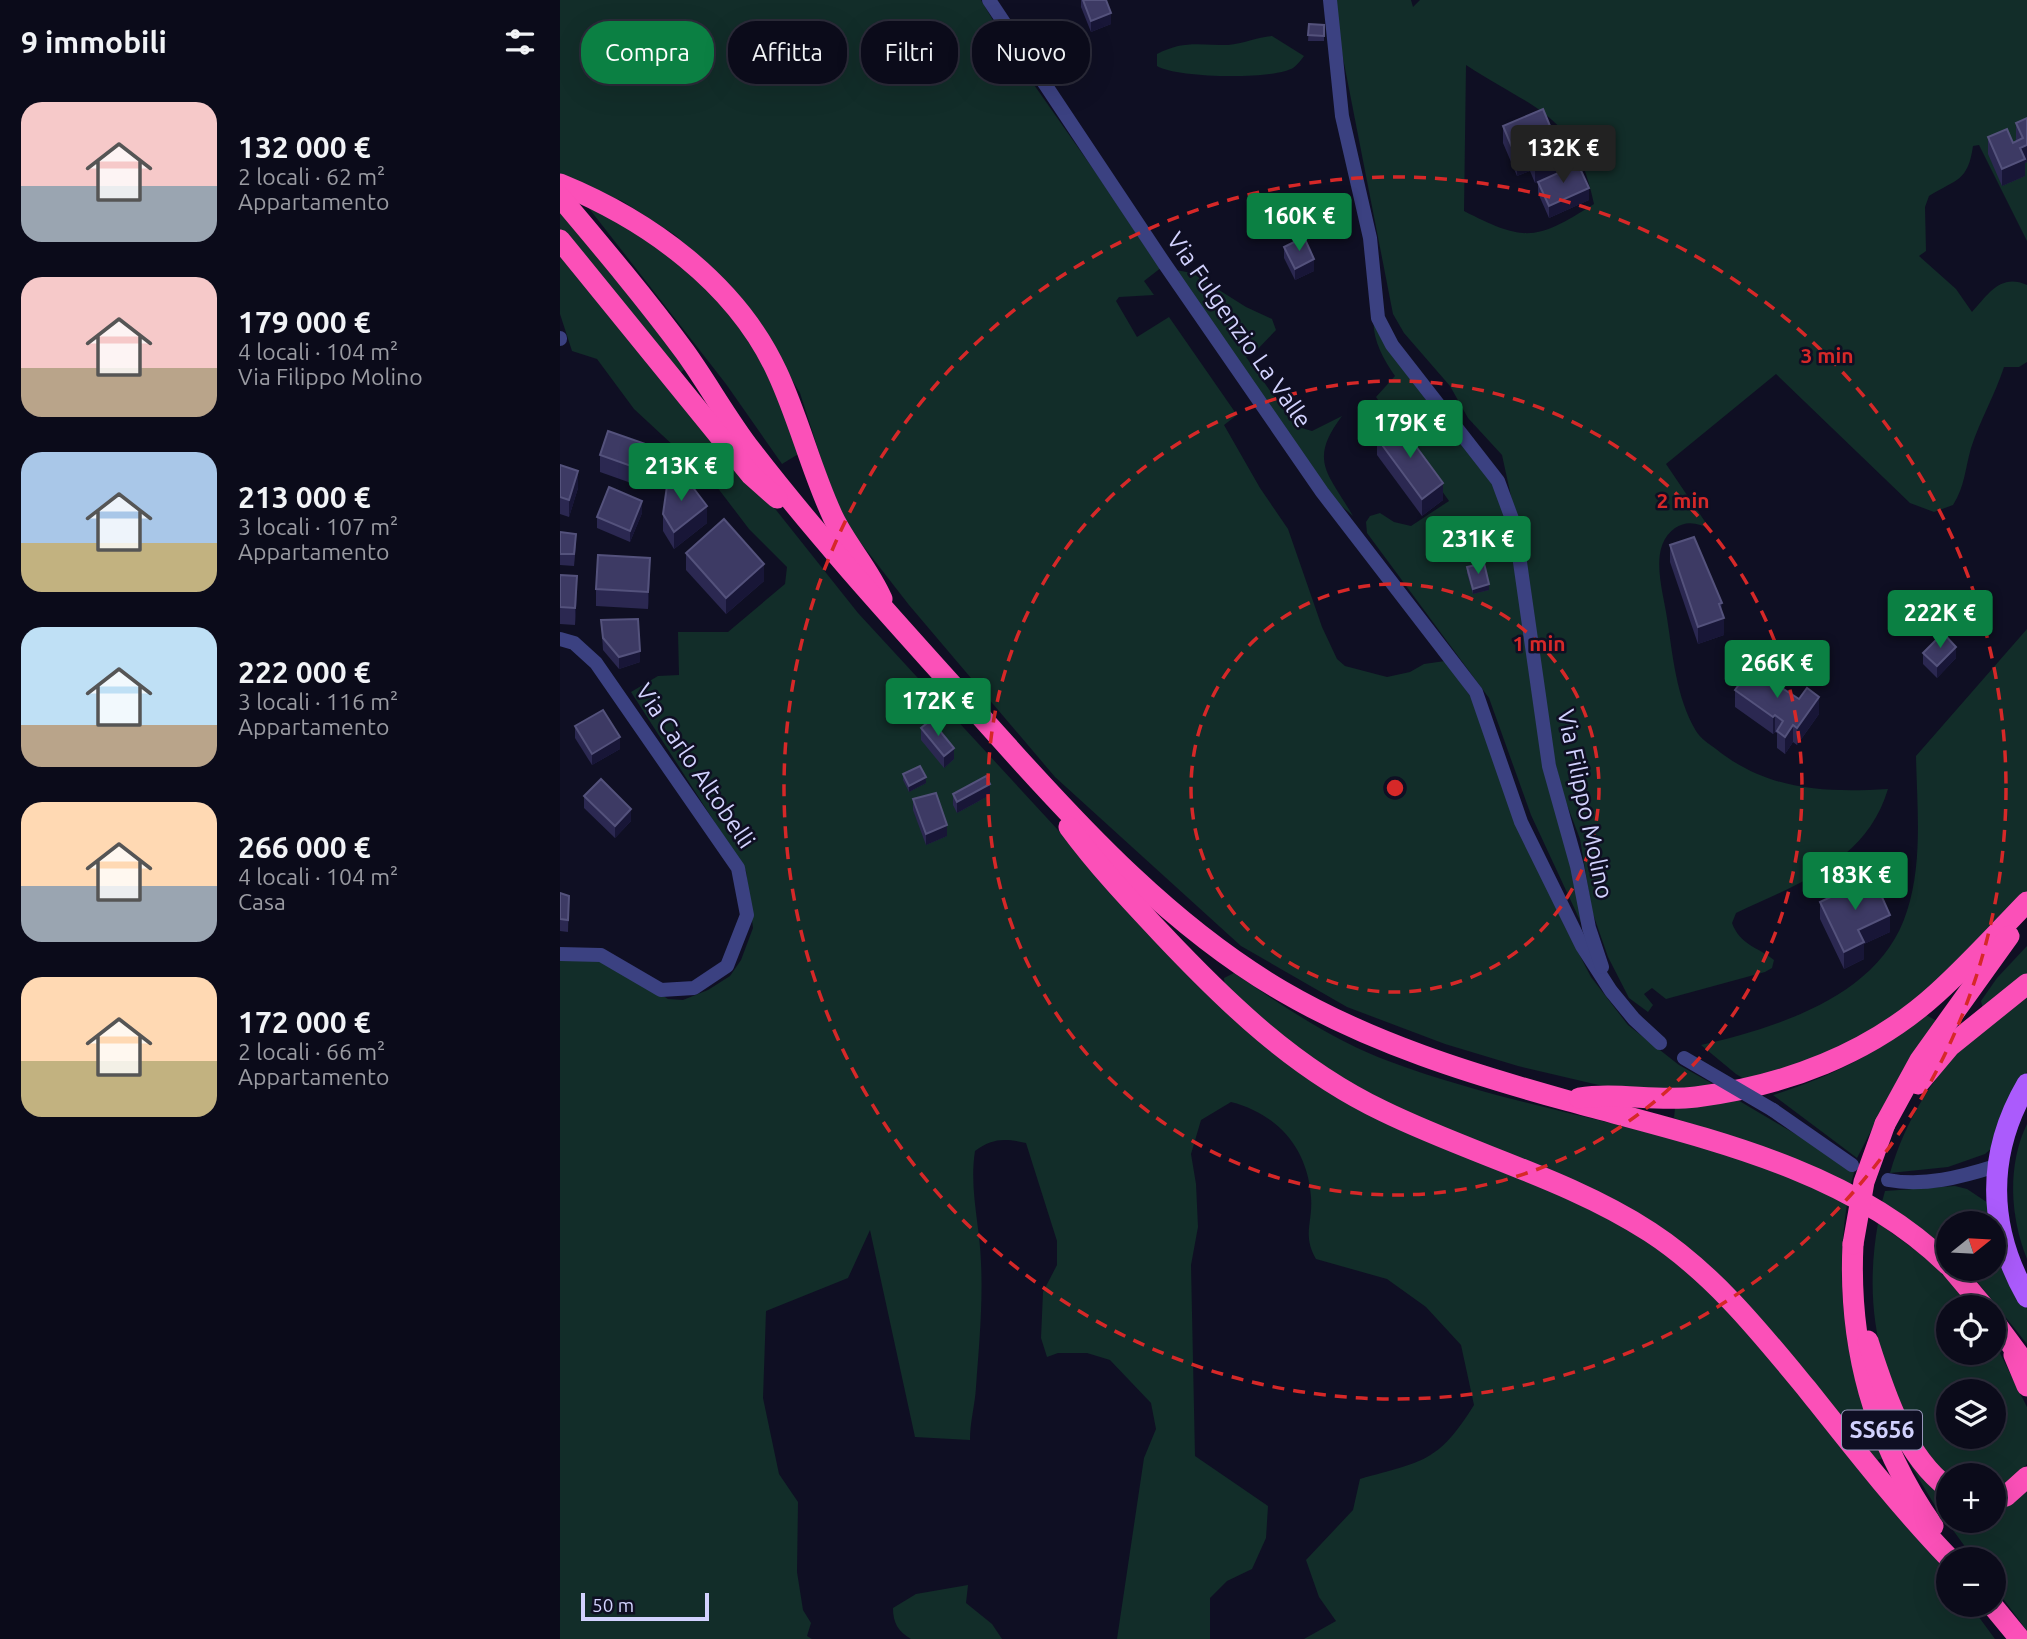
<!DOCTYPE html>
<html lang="it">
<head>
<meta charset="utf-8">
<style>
	body { margin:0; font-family:Ubuntu,sans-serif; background:#191927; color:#f1f3f6; height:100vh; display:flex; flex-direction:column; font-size:26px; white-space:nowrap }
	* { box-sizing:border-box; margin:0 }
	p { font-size:23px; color:#9a9ba2 }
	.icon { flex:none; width:38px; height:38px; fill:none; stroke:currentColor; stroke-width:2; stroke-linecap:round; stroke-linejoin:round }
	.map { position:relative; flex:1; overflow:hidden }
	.drawer { display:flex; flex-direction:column; background:#0b0b1a; width:560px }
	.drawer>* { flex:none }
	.top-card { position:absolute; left:21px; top:21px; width:665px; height:63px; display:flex; gap:14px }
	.needle { width:46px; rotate:72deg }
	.buttons { position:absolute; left:1376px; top:1211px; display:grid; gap:14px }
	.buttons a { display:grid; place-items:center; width:70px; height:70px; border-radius:50%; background:#0b0b1a; box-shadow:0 7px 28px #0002,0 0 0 2px #2b2b39; font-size:35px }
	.scale { position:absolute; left:21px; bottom:18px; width:128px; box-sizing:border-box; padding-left:7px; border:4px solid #d2d2fe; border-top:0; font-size:19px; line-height:24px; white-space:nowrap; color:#d2d2fe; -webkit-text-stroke:5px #0f0f23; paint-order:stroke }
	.price { position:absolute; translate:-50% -60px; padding:0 16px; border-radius:7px; background:#0b8043; color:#fff; font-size:23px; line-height:46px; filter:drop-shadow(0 2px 4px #0008) }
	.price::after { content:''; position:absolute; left:50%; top:42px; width:21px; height:16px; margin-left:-10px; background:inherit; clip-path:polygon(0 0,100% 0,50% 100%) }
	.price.on { background:#222; color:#fff }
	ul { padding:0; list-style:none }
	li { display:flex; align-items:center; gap:21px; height:175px; padding:0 21px }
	li span { display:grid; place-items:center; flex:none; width:196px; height:140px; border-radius:21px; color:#555 }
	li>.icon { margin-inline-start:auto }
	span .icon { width:84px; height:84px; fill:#fffc; stroke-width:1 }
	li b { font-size:30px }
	h2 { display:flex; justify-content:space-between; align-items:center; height:84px; padding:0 21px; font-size:30px }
	.tag { padding:0 24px; border-radius:28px; background:#0b0b1a; box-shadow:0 7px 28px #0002,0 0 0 2px #2b2b39; font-size:24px; line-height:63px }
	.tag.on { background:#0b8043; color:#fff }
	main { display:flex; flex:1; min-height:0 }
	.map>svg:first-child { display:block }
	.green { fill:#122d29; fill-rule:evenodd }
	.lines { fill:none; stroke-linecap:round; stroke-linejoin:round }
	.street { stroke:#3b4181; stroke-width:14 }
	.primary { stroke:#ab5bfc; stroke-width:21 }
	.highway { stroke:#fb50b8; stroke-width:21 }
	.street-bridge { stroke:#3b4181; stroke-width:14 }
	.highway-bridge { stroke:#fb50b8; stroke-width:21 }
	.wall { fill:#2b2851 }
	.shaded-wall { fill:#181637 }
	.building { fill:#3d3a64; stroke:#54527c; stroke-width:2 }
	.ring { fill:none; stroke:#d62828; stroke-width:3.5; stroke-dasharray:12 9 }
	.labels { text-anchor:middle; stroke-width:5; stroke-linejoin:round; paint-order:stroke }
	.shield { fill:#0f0f23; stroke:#9898bc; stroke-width:2 }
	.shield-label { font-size:23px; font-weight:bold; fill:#d2d2fe }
	.street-label { font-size:24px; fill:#d2d2fe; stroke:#0f0f23 }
	.centre { fill:#d62828; stroke:#0f0f23; stroke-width:3.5 }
	.ring-label { font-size:21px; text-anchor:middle; font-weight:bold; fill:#d62828; stroke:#0f0f23; stroke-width:5; stroke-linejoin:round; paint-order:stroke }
</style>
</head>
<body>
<main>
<section class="drawer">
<h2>9 immobili<svg class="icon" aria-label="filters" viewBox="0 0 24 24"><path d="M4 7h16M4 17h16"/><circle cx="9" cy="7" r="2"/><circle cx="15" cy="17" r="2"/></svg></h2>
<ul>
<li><span style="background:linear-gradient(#f6c9c9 60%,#9aa5b1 0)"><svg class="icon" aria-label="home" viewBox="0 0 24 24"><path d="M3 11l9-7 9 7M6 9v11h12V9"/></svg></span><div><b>132 000 €</b><p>2 locali · 62 m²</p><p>Appartamento</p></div></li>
<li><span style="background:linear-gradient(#f6c9c9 65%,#b9a48a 0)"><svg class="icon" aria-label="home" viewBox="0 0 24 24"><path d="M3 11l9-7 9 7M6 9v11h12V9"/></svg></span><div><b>179 000 €</b><p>4 locali · 104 m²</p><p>Via Filippo Molino</p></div></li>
<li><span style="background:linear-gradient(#a9c7e8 65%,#c2b280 0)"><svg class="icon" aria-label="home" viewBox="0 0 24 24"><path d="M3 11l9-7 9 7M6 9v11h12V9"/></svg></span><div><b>213 000 €</b><p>3 locali · 107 m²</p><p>Appartamento</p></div></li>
<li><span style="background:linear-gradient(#bfe0f5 70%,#b9a48a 0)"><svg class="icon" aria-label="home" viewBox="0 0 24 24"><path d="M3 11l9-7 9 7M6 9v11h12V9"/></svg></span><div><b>222 000 €</b><p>3 locali · 116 m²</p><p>Appartamento</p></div></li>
<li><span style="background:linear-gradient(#ffd9b3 60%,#9aa5b1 0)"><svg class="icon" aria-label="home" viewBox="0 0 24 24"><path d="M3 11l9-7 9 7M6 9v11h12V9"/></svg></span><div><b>266 000 €</b><p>4 locali · 104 m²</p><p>Casa</p></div></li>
<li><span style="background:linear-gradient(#ffd9b3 60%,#c2b280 0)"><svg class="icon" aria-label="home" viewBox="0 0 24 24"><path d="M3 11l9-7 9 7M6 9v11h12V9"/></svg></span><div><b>172 000 €</b><p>2 locali · 66 m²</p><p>Appartamento</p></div></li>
</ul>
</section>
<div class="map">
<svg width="1467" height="1639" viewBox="0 0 1467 1639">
	<rect width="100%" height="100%" fill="#0f0f23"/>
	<g class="green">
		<path d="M0,0h421l37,62 144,205 -18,14 10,14 -35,2 -3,4 21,36 32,-20 68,98 -13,10 36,63 28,41 34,98 15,32 8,7 42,11 23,-5 14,-8 21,-3 28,39 91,225 27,52 37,48 51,40 41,23 -100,2 -102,-24 -73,-22 -98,-37 -106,-61 -186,-169 -146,-172 -63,-81 -22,-56 -24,-75 -47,-78 -30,-36 -48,-44 -53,-34 -62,-24z"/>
		<path d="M775,0h76l2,7 7,-7h607v241l-48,-96 -6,1c-5,36 -17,33 -44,50l-4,11 1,44 -7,5 37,33 16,23c16,-17 28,-39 55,-27v77l-8,5h-15c-9,28 -24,53 -33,81 -6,21 -6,38 -18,57l-19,7 -24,-9 -134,-129 -110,90 44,65c-11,-6 -24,-9 -35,-1 -27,19 -12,62 -8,90 6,38 9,79 29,113 4,7 13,13 20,18 51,41 108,44 172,40 -22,73 -89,94 -152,124l-4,10c8,22 26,24 42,37l-2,8 -7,4 -99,27 -14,-11 -8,6 9,11 -5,7 -19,-14 -21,-41 -16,-46 -12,-72 -16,-42 -19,-75 -31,-212 -12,-55 -34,-37 -18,-32 -46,-53 -11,-19 -51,-261zM906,65c68,45 109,47 128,139 -57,36 -68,39 -130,7z"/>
		<path d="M712,36l32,20c-3,4 -7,9 -11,12 -21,12 -117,10 -136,-2v-12c26,-14 43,-9 71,-9 15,-1 29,-8 44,-9z"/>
		<path d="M24,202c62,24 143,94 178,151 15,25 27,71 38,100l-18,11 -56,-80z"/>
		<path d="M0,212l42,47 84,109 -8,7 -118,-144z"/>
		<path d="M0,250l193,231 105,132 248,269 183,182 359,174 66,56 209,246 25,34v31h22l25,34h-691l32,-18 -17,-24 -13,-37 47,-50 7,-31c63,-18 78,-16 114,-74l-13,-60 -35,-38 -39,-28 -71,-20c-14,-24 -3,-36 -5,-62 -3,-48 -33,-83 -80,-95l-30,18 -10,34 5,30 2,43 -7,38 4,191 73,50 -2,32 -14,31 -25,12 -17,17v41h-93l27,-181 12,-29 -5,-26 -41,-43 -23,-7h-29l-11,4 -6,-19 2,-46 14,-27v-24l-31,-98c-21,-5 -34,-5 -51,8 -6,39 5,74 6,112 2,41 -2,83 -5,124 -1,18 -6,34 -6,53l-55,-3 -45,-207 -22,48 -82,33 -3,87 16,76 19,28 -1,70 6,38 8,13 -4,13 5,3h-252v-678l43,-3 65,41 15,1 25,-10 22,-14 11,-16 12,-32 -7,-57 -115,-179 27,-16 21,-1 -1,-43h50l57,-48 2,-17 -38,-38 -48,-63 -12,-6 -55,-51 -37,-50 -25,-8 -12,-37z"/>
		<path d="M616,270l16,3 54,34 26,12 4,11 -24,25 -6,2 49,69 17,5 30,-15c-34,45 -14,57 11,100l-15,-13 -27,-36z"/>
		<path d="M814,314l122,173 13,43 81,412 -59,-127 -42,-117 -122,-165 -1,-11 4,-6 10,-3 14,9 17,4 38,-25 -73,-104 19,-21c-13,-19 -24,-39 -21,-62z"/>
		<path d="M1467,629v270l-95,94 -73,52 -105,40 -18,-11 -35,-29c77,-18 180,-49 206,-134 16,-49 10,-104 9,-155z"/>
		<path d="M1467,946v32l-44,31 -2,-8 16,-23z"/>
		<path d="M674,973c49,33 101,69 157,89 150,56 314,67 456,142 -14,89 0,173 37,254l-7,2 -163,-189 -277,-141 -113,-62 -99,-79 -1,-11z"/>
		<path d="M1467,995v77l-17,29 -17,46 -8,7 -37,13 -58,6c16,-55 47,-103 88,-143 13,-14 33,-24 49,-35z"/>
		<path d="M1366,1015l11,6 -34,48 -46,89 -84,-63c57,-18 106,-42 153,-80z"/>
		<path d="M1176,1099l119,70 -6,22 -117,-54 -58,-19 1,-10z"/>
		<path d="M1467,1124v135c-17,-42 -20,-94 0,-135z"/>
		<path d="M1395,1186l12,3 24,16 36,104v35l-60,-75h26v-46h-45v28l-66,-49 3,-11z"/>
		<path d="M1318,1223l62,45 32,39h-24v46h45v-14l34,68v57l-6,9 -28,18v-16c-13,0 -36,5 -48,-2 -12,-6 -19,-21 -26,-33 -42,-69 -55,-137 -41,-217zM1388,1391h45v46h-45z"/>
		<path d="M1342,1451l46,45v25h45v-14l34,-19v143l-34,-46v-26h-19l-40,-55z"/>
		<path d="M408,1585l-2,18 26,21 10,15h-91c-13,-8 -18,-16 -18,-31l23,-14z"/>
	</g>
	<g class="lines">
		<g class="street">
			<path d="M429,0l175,263 158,229 154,200 45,130 61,124 29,45 23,28 26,24"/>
			<path d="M770,0l12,116 28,122 8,80 14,27 106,136 17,46 34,239 28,100 12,62 13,39"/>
			<path d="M0,338v1"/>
			<path d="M0,639l14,4 22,20 142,205 9,47 -20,51 -33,22 -33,2 -60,-35 -41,-1"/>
			<path d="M1213,1110l79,55"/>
			<path d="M1328,1180c36,7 73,-3 108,-14"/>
		</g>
		<path class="primary" d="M1467,1084c-41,70 -40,143 0,213"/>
		<g class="highway">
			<path d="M0,184c88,36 176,99 217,188 22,47 34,98 56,145 14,29 36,52 49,82"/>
			<path d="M0,197c43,51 86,102 125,155 23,32 42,67 66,98 78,101 164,193 249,288 83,93 174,190 282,253 89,52 189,83 287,110 131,36 279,66 379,164"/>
			<path d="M0,240l191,235 26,23"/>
			<path d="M509,827c28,38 59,71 92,106 66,70 134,136 222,178 88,43 185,68 267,121 63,41 110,100 157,157 46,58 92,117 143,170"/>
			<path d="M1358,1084l32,-38 77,-62"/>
			<path d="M1019,1098c38,-6 78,4 117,-1 88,-11 174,-43 241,-104 31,-28 60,-60 90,-91"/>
			<path d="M1325,1124l35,-64 89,-124"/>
			<path d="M1293,1244c-5,102 21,199 80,282"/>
			<path d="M1392,1269l32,38"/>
			<path d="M1433,1320l34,46"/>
			<path d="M1308,1341c16,50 36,114 80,147"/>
			<path d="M1454,1355l13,31"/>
			<path d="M1433,1499l13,-3 21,-19"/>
			<path d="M1432,1605l28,34"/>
		</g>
		<path class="street-bridge" d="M1124,1058l89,52"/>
		<path class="highway-bridge" d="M1293,1244l11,-62 21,-58"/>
	</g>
	<g class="wall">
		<path d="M521,0h25l5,24 -20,8 -10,-25z"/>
		<path d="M749,24l15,1v16h-16z"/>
		<path d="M1467,118v44l-2,1v13l-23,10 -14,-32v-17l25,6 3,-2v-18z"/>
		<path d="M943,126l59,45 27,29 -40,18 -11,-25v-11l-3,1 -5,-12 -13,5 -14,-33z"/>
		<path d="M724,247l30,24 -19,9 -11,-22z"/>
		<path d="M817,438l66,62 -21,16 -45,-61z"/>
		<path d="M40,455l57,10 -9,24 -48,-17z"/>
		<path d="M0,465l18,23 -9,29 -9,-3z"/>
		<path d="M82,513l-12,29 -33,-14v-11z"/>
		<path d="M103,514l44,9 -33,26 -11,-18z"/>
		<path d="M0,532l16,13 -2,21 -14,-1z"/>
		<path d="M1110,545l52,66 2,24 -26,9 -28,-82z"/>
		<path d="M126,553l78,28 -38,33 -40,-44z"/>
		<path d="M907,567l22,23 -16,4 -6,-21z"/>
		<path d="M0,575l17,18 -2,32 -15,-1z"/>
		<path d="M90,575l-2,34 -52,-3v-17z"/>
		<path d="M41,620l39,42 -21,7 -16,-19z"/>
		<path d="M1363,653l33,5 -19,20 -14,-14z"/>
		<path d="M1175,690l84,24 -22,31 -4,-3 -8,12 -8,-6v-15l-2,-1 -2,2 -38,-27z"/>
		<path d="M15,726l45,23 -28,16 -17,-27z"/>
		<path d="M361,728l33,31 -10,9 -23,-28z"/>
		<path d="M343,774l23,9 -17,9 -6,-12z"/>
		<path d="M393,794l37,1 -33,18 -4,-8z"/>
		<path d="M24,796l47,25 -16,17 -31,-30z"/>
		<path d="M353,799l34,37 -21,9 -13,-35z"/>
		<path d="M0,893l9,3 -1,36 -8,-1z"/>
		<path d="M1260,902l70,30 -26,12v15l-20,10 -24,-50z"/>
	</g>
	<g class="shaded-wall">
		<path d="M551,13v11l-20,8v-11z"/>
		<path d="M1467,145v17l-2,1v13l-23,10v-17l18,-21z"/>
		<path d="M970,154v17l-13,5v-17z"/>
		<path d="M1002,155v17l-27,11v-17z"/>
		<path d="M1029,188v12l-40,18v-12z"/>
		<path d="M754,259v12l-19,9v-11z"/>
		<path d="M97,448v17l-9,24v-17z"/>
		<path d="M18,471v17l-9,29v-17z"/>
		<path d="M883,483v17l-21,16v-17z"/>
		<path d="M82,501v12l-12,29v-11z"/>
		<path d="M147,506v17l-33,26v-17z"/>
		<path d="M90,558v17l-2,34v-17z"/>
		<path d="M204,564v17l-38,33v-16z"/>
		<path d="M17,576v17l-2,32v-17z"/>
		<path d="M929,584v6l-16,4v-5z"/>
		<path d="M1162,603v16l2,-1v17l-26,9v-17l21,-23z"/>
		<path d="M1396,647v11l-19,20v-12z"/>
		<path d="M80,651v11l-21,7v-12z"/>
		<path d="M1259,697v17l-22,31v-17z"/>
		<path d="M1215,715v17l-2,2v-17z"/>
		<path d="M1233,725v17l-8,12v-17z"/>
		<path d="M60,737v12l-28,16v-11z"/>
		<path d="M394,748v11l-10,9v-12z"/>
		<path d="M366,777v6l-17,9v-6z"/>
		<path d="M430,784v11l-33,18v-11z"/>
		<path d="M71,809v12l-16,17v-12z"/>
		<path d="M387,825v11l-21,9v-11z"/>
		<path d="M1330,915v17l-26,12v15l-20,10v-17l14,-22z"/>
	</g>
	<g class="building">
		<path d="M523,0h23l5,13 -20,8z"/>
		<path d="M749,24l15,1v11l-16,-1z"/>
		<path d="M983,109l19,46 -27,11 -5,-12 -13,5 -14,-33z"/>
		<path d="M1467,118v27l-7,3 5,11 -23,10 -14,-32 19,-8 6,14 10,-5 -7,-15z"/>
		<path d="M1018,164l11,24 -40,18 -11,-24z"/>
		<path d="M744,237l10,22 -19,10 -11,-22z"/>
		<path d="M838,422l45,61 -21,16 -45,-61z"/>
		<path d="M48,431l49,17 -9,24 -48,-17z"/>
		<path d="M0,465l18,6 -9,29 -9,-3z"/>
		<path d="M122,473l25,33 -33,26 -11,-18 4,-28z"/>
		<path d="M49,487l33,14 -12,30 -33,-14z"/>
		<path d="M164,519l40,45 -38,34 -40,-45z"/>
		<path d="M0,532l16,2 -2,20h-14z"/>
		<path d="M1134,537l28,66 -3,1 5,14 -26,9 -28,-82z"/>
		<path d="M38,555l52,3 -2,34 -52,-3z"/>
		<path d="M924,563l5,21 -16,5 -6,-22z"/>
		<path d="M0,575l17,1 -2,32 -15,-1z"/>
		<path d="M78,619l2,32 -21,6 -16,-19 -2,-18z"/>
		<path d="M1383,633l13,14 -19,19 -14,-13z"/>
		<path d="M1191,668l48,31 8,-11 12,9 -22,31 -4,-3 -8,12 -8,-6 6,-10 -8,-6 -2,2 -38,-27z"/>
		<path d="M43,710l17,27 -28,17 -17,-28z"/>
		<path d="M371,720l23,28 -10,8 -23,-28z"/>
		<path d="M360,766l6,11 -17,9 -6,-12z"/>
		<path d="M426,776l4,8 -33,18 -4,-8z"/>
		<path d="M41,779l30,30 -16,17 -31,-30z"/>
		<path d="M376,793l11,32 -21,9 -13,-35z"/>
		<path d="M1313,877l17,38 -32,15 6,12 -20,10 -24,-50z"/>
		<path d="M0,893l9,3 -1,24 -8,-1z"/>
	</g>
	<g class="ring">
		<circle cx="835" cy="788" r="204"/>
		<circle cx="835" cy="788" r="407"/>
		<circle cx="835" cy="788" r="611"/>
	</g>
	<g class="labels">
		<rect class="shield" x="1282" y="1410.5" width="80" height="39" rx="5"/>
		<g class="shield-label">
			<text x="1322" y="1438">SS656</text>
		</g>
		<g class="street-label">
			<text transform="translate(679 330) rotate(55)" y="8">Via Fulgenzio La Valle</text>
			<text transform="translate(135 766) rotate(56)" y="8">Via Carlo Altobelli</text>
			<text transform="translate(1025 804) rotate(78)" y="8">Via Filippo Molino</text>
		</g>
	</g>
	<circle cx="835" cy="788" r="10" class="centre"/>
	<g class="ring-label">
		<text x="1267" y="363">3 min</text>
		<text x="1123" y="508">2 min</text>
		<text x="979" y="651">1 min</text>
	</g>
</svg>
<div class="buttons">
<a><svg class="needle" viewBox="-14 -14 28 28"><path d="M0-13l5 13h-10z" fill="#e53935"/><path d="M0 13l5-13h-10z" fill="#9a9ba2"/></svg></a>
<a><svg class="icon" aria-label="locate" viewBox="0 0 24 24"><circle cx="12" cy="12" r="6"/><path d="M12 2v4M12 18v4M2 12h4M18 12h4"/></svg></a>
<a><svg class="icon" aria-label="layers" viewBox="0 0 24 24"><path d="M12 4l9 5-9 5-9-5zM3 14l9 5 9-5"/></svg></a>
<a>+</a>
<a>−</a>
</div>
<div class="scale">50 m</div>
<b class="price on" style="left:1003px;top:185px">132K €</b>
<b class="price" style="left:739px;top:253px">160K €</b>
<b class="price" style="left:850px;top:460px">179K €</b>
<b class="price" style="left:121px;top:503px">213K €</b>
<b class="price" style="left:918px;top:576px">231K €</b>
<b class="price" style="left:1380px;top:650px">222K €</b>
<b class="price" style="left:1217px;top:700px">266K €</b>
<b class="price" style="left:378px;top:738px">172K €</b>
<b class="price" style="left:1295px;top:912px">183K €</b>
<div class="top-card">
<a class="tag on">Compra</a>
<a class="tag">Affitta</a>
<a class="tag">Filtri</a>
<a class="tag">Nuovo</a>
</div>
</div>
</main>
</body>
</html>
